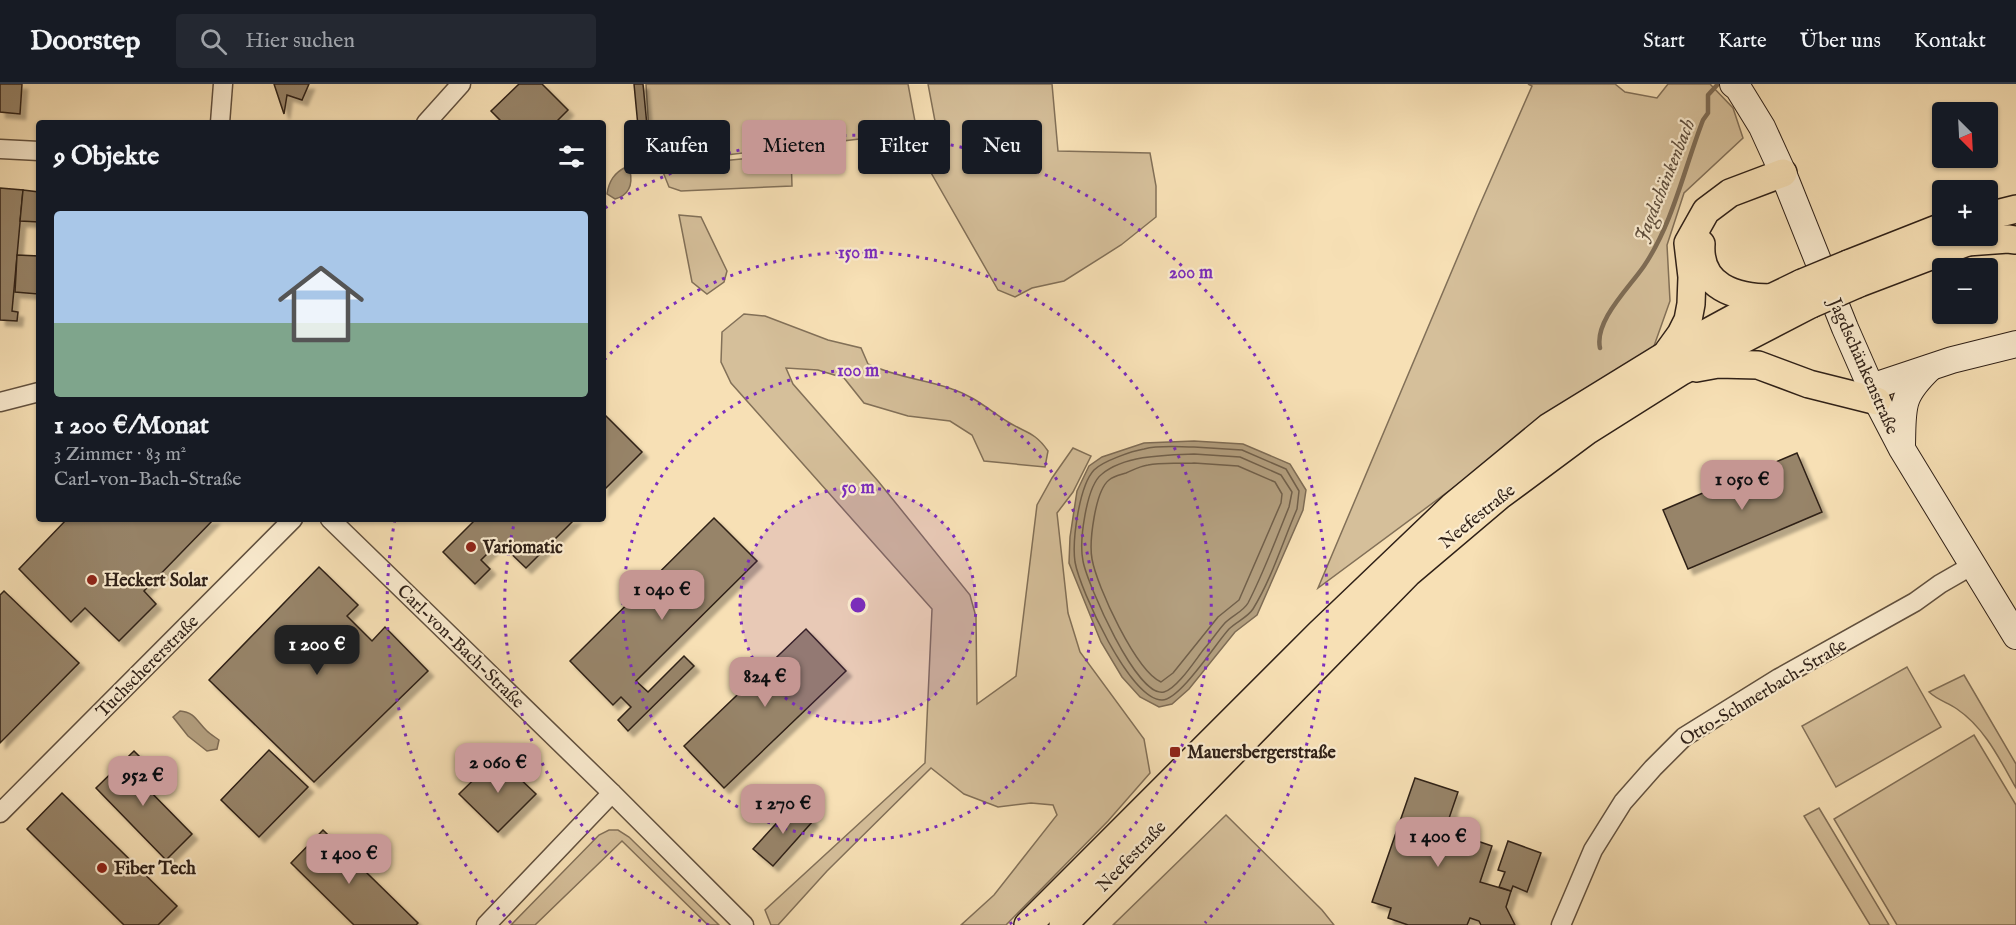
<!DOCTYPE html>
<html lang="de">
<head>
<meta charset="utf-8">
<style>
	body { margin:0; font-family:"IM FELL English",serif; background:#242831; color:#f1f3f6; height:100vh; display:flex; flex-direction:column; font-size:22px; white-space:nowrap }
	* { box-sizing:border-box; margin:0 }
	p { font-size:20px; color:#9ea1a6 }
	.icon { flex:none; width:33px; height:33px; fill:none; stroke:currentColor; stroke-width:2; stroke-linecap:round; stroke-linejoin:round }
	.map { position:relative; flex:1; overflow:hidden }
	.details { position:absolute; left:36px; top:36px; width:570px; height:402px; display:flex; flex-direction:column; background:#171b24; border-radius:6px; box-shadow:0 2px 4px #0004 }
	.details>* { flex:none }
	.guide { position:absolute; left:624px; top:36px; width:570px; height:54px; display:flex; gap:12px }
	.needle { width:39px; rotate:156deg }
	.controls { position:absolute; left:1932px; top:18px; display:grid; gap:12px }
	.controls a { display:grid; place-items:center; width:66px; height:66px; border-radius:6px; background:#171b24; box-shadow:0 2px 4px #0004; font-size:30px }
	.price { position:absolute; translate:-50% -51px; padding:0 14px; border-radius:12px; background:#c59692; color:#111; font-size:20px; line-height:39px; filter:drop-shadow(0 2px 3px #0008) }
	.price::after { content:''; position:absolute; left:50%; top:36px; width:18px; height:14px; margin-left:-9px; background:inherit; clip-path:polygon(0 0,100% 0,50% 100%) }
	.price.active { background:#222; color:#fff }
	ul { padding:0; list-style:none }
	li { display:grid; align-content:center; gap:12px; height:318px; padding:0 18px }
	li+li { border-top:2px solid #363941 }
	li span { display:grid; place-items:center; height:186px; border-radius:6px; color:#555 }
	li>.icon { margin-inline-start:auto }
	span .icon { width:108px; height:108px; fill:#fffc; stroke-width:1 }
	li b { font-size:26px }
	h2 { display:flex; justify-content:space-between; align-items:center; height:72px; padding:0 18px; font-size:26px }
	.tag { padding:0 21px; border-radius:6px; background:#171b24; box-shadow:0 2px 4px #0004; font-size:21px; line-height:54px }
	.tag.active { background:#c59692; color:#111 }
	header { display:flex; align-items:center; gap:36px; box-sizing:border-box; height:84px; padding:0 30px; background:#171b24; border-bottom:2px solid #363941 }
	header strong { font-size:28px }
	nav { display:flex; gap:33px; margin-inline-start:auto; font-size:21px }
	.search { width:420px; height:54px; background:#242831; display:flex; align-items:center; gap:15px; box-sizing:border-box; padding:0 21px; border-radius:6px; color:#9ea1a6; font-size:22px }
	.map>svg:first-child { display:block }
	.green { fill:#d5bf9a; stroke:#827058; stroke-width:1.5 }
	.water { fill:#b39f7f; stroke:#7e6c55; stroke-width:1.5 }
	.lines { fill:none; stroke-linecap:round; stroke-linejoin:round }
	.shore { stroke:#71604b; stroke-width:1.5 }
	.stream { stroke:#7e6c55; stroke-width:4.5 }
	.building { fill:#978469; stroke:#2f2017; stroke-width:1.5; filter:url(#shadow) }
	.minor-casing { stroke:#61503e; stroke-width:21 }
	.secondary-casing { stroke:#2f2017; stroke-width:28 }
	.primary-casing { stroke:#2f2017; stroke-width:30 }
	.minor { stroke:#faebcf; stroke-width:18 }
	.secondary { stroke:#faebcf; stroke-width:26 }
	.primary { stroke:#f7e0b5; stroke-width:27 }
	.primary-bridge-casing { stroke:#2f2017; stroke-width:30; stroke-linecap:butt }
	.primary-bridge { stroke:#f7e0b5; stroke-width:27 }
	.ring { fill:none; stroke:#7b2cbf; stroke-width:3; stroke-dasharray:3 6 }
	.poi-dot { fill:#8f2418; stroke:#faebcf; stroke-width:2 }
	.labels { text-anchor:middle; stroke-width:4.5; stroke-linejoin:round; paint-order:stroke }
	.street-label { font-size:18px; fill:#2f2017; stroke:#faebcf }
	.poi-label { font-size:18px; font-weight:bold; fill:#2f2017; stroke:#faebcf; text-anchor:start }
	.water-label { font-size:20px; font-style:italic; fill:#5d4c3b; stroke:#faebcf }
	.centre { fill:#7b2cbf; stroke:#faebcf; stroke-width:3 }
	.ring-label { font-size:18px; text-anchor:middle; font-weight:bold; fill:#7b2cbf; stroke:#faebcf; stroke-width:4.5; stroke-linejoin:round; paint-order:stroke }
</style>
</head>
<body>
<header>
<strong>Doorstep</strong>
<div class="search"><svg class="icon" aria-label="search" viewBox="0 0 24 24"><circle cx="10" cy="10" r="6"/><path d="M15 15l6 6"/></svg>Hier suchen</div>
<nav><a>Start</a><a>Karte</a><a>Über uns</a><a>Kontakt</a></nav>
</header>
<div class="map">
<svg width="2016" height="841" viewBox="0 0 2016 841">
	<defs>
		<filter id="shadow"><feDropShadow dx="5.5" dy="5.5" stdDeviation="1.5" flood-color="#0004"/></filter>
	</defs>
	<rect width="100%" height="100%" fill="#f7e0b5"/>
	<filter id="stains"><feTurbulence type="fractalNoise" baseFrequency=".00333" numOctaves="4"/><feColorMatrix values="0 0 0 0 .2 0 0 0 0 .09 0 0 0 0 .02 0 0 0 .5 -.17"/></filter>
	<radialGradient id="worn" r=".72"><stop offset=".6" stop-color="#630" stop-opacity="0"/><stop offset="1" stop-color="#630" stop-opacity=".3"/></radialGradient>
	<g class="green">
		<path d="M646,0h262l9,48 -266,32z"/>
		<path d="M928,0h124l6,67 92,2 6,33v31l-35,28 -57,36 -32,7 -17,9 -17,-7 -68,-119 -7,-22 15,-12z"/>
		<path d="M1528,0h87l10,8 32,6 11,-14h42l23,24 10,30 -59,55 -17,52 3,56 -16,45 -120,82 -216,160 160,-379 54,-123z"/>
		<path d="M791,70l1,32 -111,5 -12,-4 -8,-20z"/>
		<path d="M679,131l22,2 26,54 -3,11 -17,12 -15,-12z"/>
		<path d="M744,230l21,2 63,24 33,8 7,16c30,14 55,15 84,25 22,7 37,21 56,33 18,11 27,10 40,29l-3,16 -61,-6 -12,-26 -22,-14 -42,-5 -44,-13 -20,-25 -26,-8 -32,-2 7,16 85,97 92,114 6,22 1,87 39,-28 21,-171 15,-27 21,-30 18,8 -18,36 -16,21 11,100 12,39 64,87 6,34 -42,48 -102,104h-45l33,-30 63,-80 -4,-10 -22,-2 -33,4 -34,-13 -33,-26 -104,103 -49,54h-7l-6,-15 160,-147 7,-154 -201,-226 -10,-21 1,-30z"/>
		<path d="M1907,583l34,60 -105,60 -34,-61z"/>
		<path d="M1964,591l52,89v24c-16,-28 -31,-60 -59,-79 -10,-7 -18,-8 -28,-17z"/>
		<path d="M1974,651l42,70v120h-119l-63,-106z"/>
		<path d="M1819,724l70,117h-19l-66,-109z"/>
		<path d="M1226,731l96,95 12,15h-221z"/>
		<path d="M609,746h9l11,7 90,88h-11l-86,-84 -87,84h-24l88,-90z"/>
	</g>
	<g class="water">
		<path d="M626,83l4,4c3,14 -1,24 -15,28l-8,-5c2,-13 7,-21 19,-27z"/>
		<path d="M1194,357l49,3 47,20 16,26 -3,20 -46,105 -22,17 -46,57 -17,15 -13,3 -19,-10 -18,-20 -21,-35 -32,-79 1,-26 7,-46 12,-25 13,-9 42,-14z"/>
		<path d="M180,627c15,1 17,11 27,20 3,3 8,6 12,9l-2,9 -10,2 -19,-15 -15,-19z"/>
	</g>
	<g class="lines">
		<g class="shore">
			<path d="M1194,363l48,3 44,19 13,22 -2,18c-14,32 -25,69 -44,100 -5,8 -17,13 -24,20 -13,14 -49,71 -67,71 -32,0 -82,-110 -87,-138 -3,-21 4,-76 19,-92 9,-9 38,-19 50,-21 16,-4 34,-2 50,-2z"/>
			<path d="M1194,370l46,3 41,18 11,17 -3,15c-13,32 -25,65 -41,96 -5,9 -17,13 -24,21 -7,8 -13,17 -20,25 -8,10 -27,40 -40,43 -27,7 -77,-109 -81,-131 -4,-19 3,-75 19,-87 23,-19 64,-19 92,-20z"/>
			<path d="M1194,379l44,3 37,16 7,12 -1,9 -42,97 -21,17 -45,56 -12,9c-25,-11 -64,-95 -69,-123 -3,-17 3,-68 17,-79 5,-4 11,-5 17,-7 7,-3 14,-7 22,-8 14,-3 31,-1 46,-2z"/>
		</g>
		<path class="stream" d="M1600,264c-6,-27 29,-60 44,-82 29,-43 40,-97 59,-146l5,-7v-18l10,-11"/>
	</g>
	<g class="building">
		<path d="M0,0h22l-2,30 -20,-2z"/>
		<path d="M274,0h35l-7,16 -15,-5 -3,19z"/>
		<path d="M519,0h23l26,26 -13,13h-52l-12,-12z"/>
		<path d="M634,0h9l5,52 -9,1z"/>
		<path d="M0,104l23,2 -11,121 6,1 -1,9 -17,-1z"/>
		<path d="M23,106l16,2v30l-19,-1z"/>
		<path d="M17,171l22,1 -1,38 -23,-2z"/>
		<path d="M603,329l39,39 -39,39z"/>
		<path d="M1797,369l25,59 -134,57 -25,-59z"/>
		<path d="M714,434l43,43 -121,120 12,11 36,-36 10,10 -66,65 -10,-11 13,-13 -10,-10 -8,8 -43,-44z"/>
		<path d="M67,435h147l-70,72 12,13 -37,37 -34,-33 -14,14 -52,-53z"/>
		<path d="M476,435h99l-49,49 -27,-26 -18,18 9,9 -15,15 -32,-32z"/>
		<path d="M319,483l39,38 -11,11 25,25 13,-14 43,44 -114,111 -105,-102z"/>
		<path d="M4,507l75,72 -79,80v-148z"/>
		<path d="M806,545l40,42 -122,117 -40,-42z"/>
		<path d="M269,666l39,37 -49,50 -38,-37z"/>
		<path d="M134,667l16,16 -12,12 54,55 -26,26 -70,-72z"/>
		<path d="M497,673l39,37 -38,38 -39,-38z"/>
		<path d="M1415,694l43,14 -13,38 47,16 -12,36 31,9 -5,16 9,18h-34l-2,-4 -9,-3 -3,7h-59l-20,-7 3,-10 -19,-6z"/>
		<path d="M62,709l115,113 -19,19h-34l-97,-96z"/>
		<path d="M794,720l19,17 -40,45 -20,-17z"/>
		<path d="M323,746l95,93 -2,2h-62l-63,-62z"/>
		<path d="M1508,757l33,12 -14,39 -14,-6 -2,5 -12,-4 6,-15 -7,-2z"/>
	</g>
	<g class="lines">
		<defs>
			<g id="minor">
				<path d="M220,39l3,-39"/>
				<path d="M426,39l35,-39"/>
				<path d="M0,65l39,2"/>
				<path d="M0,318l39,-10"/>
				<path d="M330,435l282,274 132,132"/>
				<path d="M0,729l293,-294"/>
				<path d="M486,841l126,-132"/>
				<path d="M1561,841l32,-75 30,-48 30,-34 31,-31 95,-59 136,-76 25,-18 33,-19"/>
			</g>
			<g id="secondary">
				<path d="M1733,0l5,4 24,39 21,46 62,155 32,73 25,48 114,187"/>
				<path d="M1871,303l81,-27 64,-16"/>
				<path d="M1902,361c1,-39 -2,-48 28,-77"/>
			</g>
			<g id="primary">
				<path d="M1988,132l28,-7"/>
				<path d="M1967,158l41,-3 8,1"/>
				<path d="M1701,160c-3,43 35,54 70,54"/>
				<path d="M1848,180l94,-37"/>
				<path d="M1857,200l126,-48"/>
				<path d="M1668,268l13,-18 7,-14 3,-16 1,-27 -4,-34 18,-32 24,-18 53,-20"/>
				<path d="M1696,284l22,-4 40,1 51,19 68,17"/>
				<path d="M1028,841l291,-291 133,-127 97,-80 117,-72 105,-57 31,-15"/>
				<path d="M1063,841l345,-352 91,-77 89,-66 92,-58 131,-68"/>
			</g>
		</defs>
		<use href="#minor" class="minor-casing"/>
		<use href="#secondary" class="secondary-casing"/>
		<use href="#primary" class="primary-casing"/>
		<use href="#minor" class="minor"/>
		<use href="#secondary" class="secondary"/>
		<use href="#primary" class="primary"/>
		<defs>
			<g id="primary-bridge">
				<path d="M1802,199l46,-19"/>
				<path d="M1811,220l46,-20"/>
			</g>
		</defs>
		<use href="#primary-bridge" class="primary-bridge-casing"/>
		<use href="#primary-bridge" class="primary-bridge"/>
	</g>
	<circle cx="858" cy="521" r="118" fill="#7b2cbf" fill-opacity=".12"/>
	<g class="ring">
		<circle cx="858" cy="521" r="118"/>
		<circle cx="858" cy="521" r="235"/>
		<path d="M709 841A353 353 0 0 1 515 436M604 276A353 353 0 1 1 1007 841"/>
		<path d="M511 839A471 471 0 0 1 395 435M605 124A471 471 0 0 1 1205 839"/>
	</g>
	<g class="poi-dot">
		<circle cx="471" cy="463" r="6"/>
		<circle cx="92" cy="496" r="6"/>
		<rect x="1169" y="662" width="12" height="12" rx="3"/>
		<circle cx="102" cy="784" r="6"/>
	</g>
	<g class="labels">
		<g class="street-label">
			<text transform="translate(1864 282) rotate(66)" y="6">Jagdschänkenstraße</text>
			<text transform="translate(1477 432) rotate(-39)" y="6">Neefestraße</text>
			<text transform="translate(461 562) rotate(44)" y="6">Carl-von-Bach-Straße</text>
			<text transform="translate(147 582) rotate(-45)" y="6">Tuchschererstraße</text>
			<text transform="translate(1763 608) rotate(-31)" y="6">Otto-Schmerbach-Straße</text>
			<text transform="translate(1131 772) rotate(-46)" y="6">Neefestraße</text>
		</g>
		<g class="poi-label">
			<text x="483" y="469">Variomatic</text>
			<text x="104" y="502">Heckert Solar</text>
			<text x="1187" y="674">Mauersbergerstraße</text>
			<text x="114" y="790">Fiber Tech</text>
		</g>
		<g class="water-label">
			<text transform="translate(1664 96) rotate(-68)" y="7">Jagdschänkenbach</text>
		</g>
	</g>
	<circle cx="858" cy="521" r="9" class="centre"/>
	<g class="ring-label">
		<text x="858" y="174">150 m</text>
		<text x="1191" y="194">200 m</text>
		<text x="858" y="292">100 m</text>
		<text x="858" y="409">50 m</text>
	</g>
	<rect width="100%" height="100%" filter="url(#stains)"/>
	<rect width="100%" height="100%" fill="url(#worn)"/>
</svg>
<div class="controls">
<a><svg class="needle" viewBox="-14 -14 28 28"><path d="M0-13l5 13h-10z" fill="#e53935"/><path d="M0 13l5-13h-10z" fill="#9ea1a6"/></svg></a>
<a>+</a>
<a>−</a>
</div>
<b class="price" style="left:1742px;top:427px">1 050 €</b>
<b class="price" style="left:662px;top:537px">1 040 €</b>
<b class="price active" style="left:317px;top:592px">1 200 €</b>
<b class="price" style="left:765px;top:624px">824 €</b>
<b class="price" style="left:498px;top:710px">2 060 €</b>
<b class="price" style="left:143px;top:723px">952 €</b>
<b class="price" style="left:783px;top:751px">1 270 €</b>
<b class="price" style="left:1438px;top:784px">1 400 €</b>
<b class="price" style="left:349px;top:801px">1 400 €</b>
<div class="guide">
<a class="tag">Kaufen</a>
<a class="tag active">Mieten</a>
<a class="tag">Filter</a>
<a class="tag">Neu</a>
</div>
<section class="details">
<h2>9 Objekte<svg class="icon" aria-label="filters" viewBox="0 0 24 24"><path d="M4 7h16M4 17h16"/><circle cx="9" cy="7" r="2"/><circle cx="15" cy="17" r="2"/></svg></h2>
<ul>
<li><span style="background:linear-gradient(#a9c7e8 60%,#7fa58c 0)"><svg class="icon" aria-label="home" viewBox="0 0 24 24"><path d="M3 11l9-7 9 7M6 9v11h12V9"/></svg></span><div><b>1 200 €/Monat</b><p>3 Zimmer · 83 m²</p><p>Carl-von-Bach-Straße</p></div></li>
</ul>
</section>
</div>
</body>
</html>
